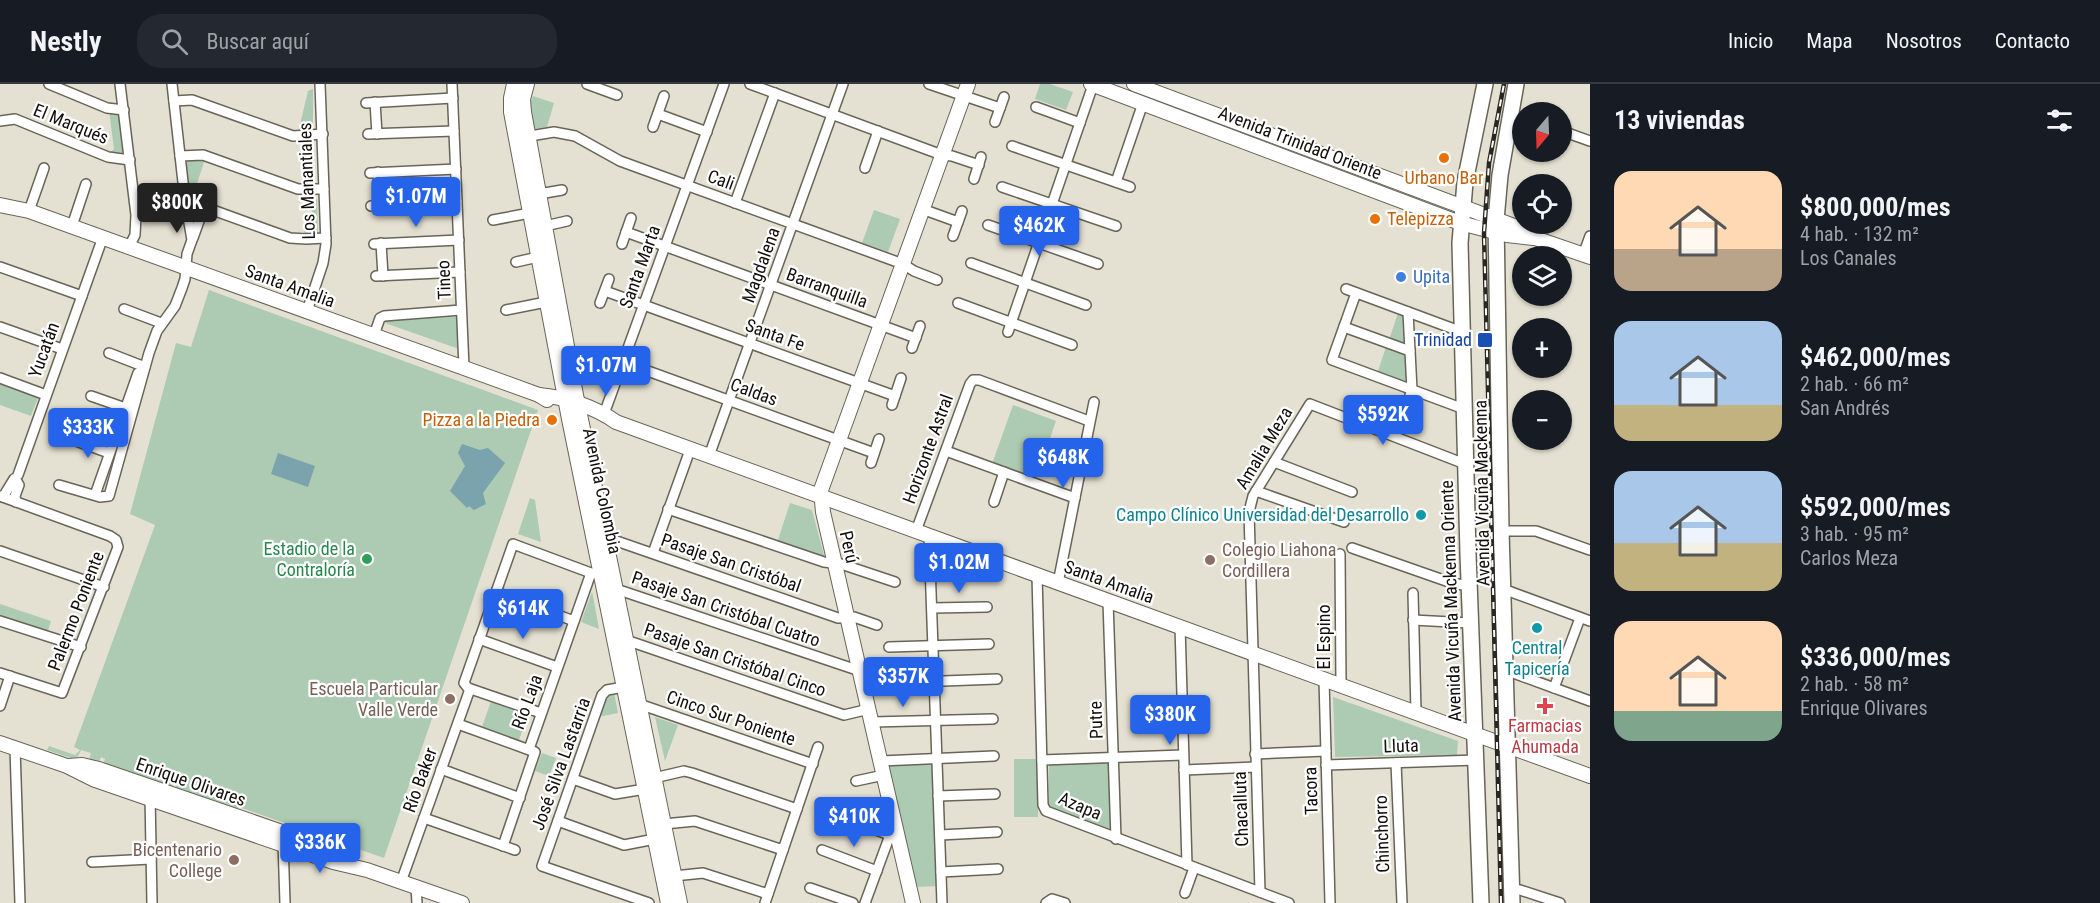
<!DOCTYPE html>
<html lang="es">
<head>
<meta charset="utf-8">
<style>
	body { margin:0; font-family:"Roboto Condensed",sans-serif; background:#242831; color:#f1f3f6; height:100vh; display:flex; flex-direction:column; font-size:22px; white-space:nowrap }
	* { box-sizing:border-box; margin:0 }
	p { font-size:20px; color:#9ea1a6 }
	.icon { flex:none; width:33px; height:33px; fill:none; stroke:currentColor; stroke-width:2; stroke-linecap:round; stroke-linejoin:round }
	.map { position:relative; flex:1; overflow:hidden }
	.panel { display:flex; flex-direction:column; background:#171b24; width:510px }
	.panel>* { flex:none }
	.needle { width:39px; rotate:199deg }
	.controls { position:absolute; left:1512px; top:18px; display:grid; gap:12px }
	.controls a { display:grid; place-items:center; width:60px; height:60px; border-radius:50%; background:#171b24; box-shadow:0 2px 4px #0004; font-size:30px }
	.price { position:absolute; translate:-50% -51px; padding:0 14px; border-radius:6px; background:#2563eb; color:#fff; font-size:20px; line-height:39px; filter:drop-shadow(0 2px 3px #0008) }
	.price::after { content:''; position:absolute; left:50%; top:36px; width:18px; height:14px; margin-left:-9px; background:inherit; clip-path:polygon(0 0,100% 0,50% 100%) }
	.price.current { background:#222; color:#fff }
	ul { padding:0; list-style:none }
	li { display:flex; align-items:center; gap:18px; height:150px; padding:0 24px }
	li span { display:grid; place-items:center; flex:none; width:168px; height:120px; border-radius:18px; color:#555 }
	li>.icon { margin-inline-start:auto }
	span .icon { width:72px; height:72px; fill:#fffc; stroke-width:1 }
	li b { font-size:26px }
	h2 { display:flex; justify-content:space-between; align-items:center; height:72px; padding:0 24px; font-size:26px }
	header { display:flex; align-items:center; gap:36px; box-sizing:border-box; height:84px; padding:0 30px; background:#171b24; border-bottom:2px solid #363941 }
	header strong { font-size:28px }
	nav { display:flex; gap:33px; margin-inline-start:auto; font-size:21px }
	.search { width:420px; height:54px; background:#242831; display:flex; align-items:center; gap:15px; box-sizing:border-box; padding:0 21px; border-radius:24px; color:#9ea1a6; font-size:22px }
	main { display:flex; flex:1; min-height:0 }
	.map>svg:first-child { display:block }
	.green { fill:#adcab3 }
	.water { fill:#7aa3ad }
	.lines { fill:none; stroke-linecap:round; stroke-linejoin:round }
	.street-casing { stroke:#686457; stroke-width:12 }
	.secondary-casing { stroke:#686457; stroke-width:16 }
	.primary-casing { stroke:#686457; stroke-width:18 }
	.street { stroke:#fff; stroke-width:9 }
	.secondary { stroke:#fff; stroke-width:14 }
	.primary { stroke:#fff; stroke-width:15 }
	.rail-casing { stroke:#2a2721; stroke-width:4.5 }
	.rail { stroke:#fff; stroke-width:2; stroke-dasharray:7; stroke-linecap:butt }
	.food-dot { fill:#e8710a; stroke:#fff; stroke-width:2 }
	.shop-dot { fill:#3f7fe0; stroke:#fff; stroke-width:2 }
	.transit-dot { fill:#1a4fb4; stroke:#fff; stroke-width:2 }
	.culture-dot { fill:#0f9aa8; stroke:#fff; stroke-width:2 }
	.leisure-dot { fill:#2e9e5b; stroke:#fff; stroke-width:2 }
	.education-dot { fill:#8d6e63; stroke:#fff; stroke-width:2 }
	.health-dot { fill:#e0444e; stroke:#fff; stroke-width:2 }
	.labels { text-anchor:middle; stroke-width:4.5; stroke-linejoin:round; paint-order:stroke }
	.street-label { font-size:18px; fill:#110f0a; stroke:#fff }
	.food-label { font-size:18px; fill:#c56008; stroke:#fff }
	.shop-label { font-size:18px; fill:#366cbe; stroke:#fff; text-anchor:start }
	.transit-label { font-size:18px; fill:#164399; stroke:#fff; text-anchor:end }
	.culture-label { font-size:18px; fill:#0d838f; stroke:#fff; text-anchor:end }
	.leisure-label { font-size:18px; fill:#27864d; stroke:#fff; text-anchor:end }
	.education-label { font-size:18px; fill:#785e54; stroke:#fff; text-anchor:end }
	.health-label { font-size:18px; fill:#be3a42; stroke:#fff }
</style>
</head>
<body>
<header>
<strong>Nestly</strong>
<div class="search"><svg class="icon" aria-label="search" viewBox="0 0 24 24"><circle cx="10" cy="10" r="6"/><path d="M15 15l6 6"/></svg>Buscar aquí</div>
<nav><a>Inicio</a><a>Mapa</a><a>Nosotros</a><a>Contacto</a></nav>
</header>
<main>
<div class="map">
<svg width="1590" height="819" viewBox="0 0 1590 819">
	<rect width="100%" height="100%" fill="#e5e1d2"/>
	<g class="green">
		<path d="M1040,0h10l23,8 -7,18 -31,-11z"/>
		<path d="M313,5v43l-15,1 10,-42z"/>
		<path d="M533,12l21,7 -7,24 -14,2 -3,-25z"/>
		<path d="M109,26l10,2 8,44 -19,-1 6,-6z"/>
		<path d="M188,74l17,1 -13,40 -4,-2 -5,-35z"/>
		<path d="M317,114l1,37 -16,2z"/>
		<path d="M874,126l26,9 -12,33 -26,-9z"/>
		<path d="M209,206l329,120 -154,448 -145,-51 -4,4 -60,-21 1,-5 -3,-1 -2,5 -68,-24 2,-6 -4,-2 -3,7 -9,-4 2,-7 -10,-3 -4,8 -3,1 -27,-9 2,-4 26,9 5,-5 -6,-3 81,-222 -25,-11 46,-171 15,4z"/>
		<path d="M1398,229l11,3 1,31 -21,-7z"/>
		<path d="M457,233l2,32 -74,-26 1,-5z"/>
		<path d="M1386,263l23,8 2,30 -34,-11z"/>
		<path d="M0,300l38,14 -7,18 -31,-11z"/>
		<path d="M1013,321l43,16 -20,59 -44,-16z"/>
		<path d="M530,414l5,2 6,42 -23,-8z"/>
		<path d="M790,419l22,7 13,49 -48,-16z"/>
		<path d="M592,508l1,4 6,33 -18,-7z"/>
		<path d="M0,520l51,17 -4,13 -47,-17z"/>
		<path d="M614,608l4,21 -20,4 6,-17z"/>
		<path d="M1333,613l125,44 -1,14 -122,2z"/>
		<path d="M492,614l37,13 -11,32 -37,-13z"/>
		<path d="M655,633l23,8 -13,36z"/>
		<path d="M542,669l14,5 -7,18 -14,-5z"/>
		<rect x="1014" y="675" width="24" height="58"/>
		<path d="M1109,676l4,70 -62,-22 -2,-3v-41z"/>
		<path d="M933,677l6,125 -22,1 -29,-124z"/>
	</g>
	<g class="water">
		<path d="M462,360l18,6 8,-2 17,15 -22,30 3,11 -12,6 -5,-4 -2,2 -17,-17 15,-25 -7,-13z"/>
		<path d="M278,369l37,13 -7,21 -37,-13z"/>
	</g>
	<g class="lines">
		<defs>
			<g id="street">
				<path d="M49,0l58,24 17,2"/>
				<path d="M120,0l16,131 -1,20 -6,12"/>
				<path d="M452,0l12,284"/>
				<path d="M587,0l30,11"/>
				<path d="M750,0l192,71 10,1 27,9"/>
				<path d="M929,0l71,24"/>
				<path d="M174,17l18,-1 101,36 30,-2"/>
				<path d="M375,18l2,32"/>
				<path d="M366,19l87,-5"/>
				<path d="M1036,23l44,16"/>
				<path d="M658,30l49,18"/>
				<path d="M0,37l15,-2 93,38 22,3"/>
				<path d="M995,38l9,-25"/>
				<path d="M653,43l11,-31"/>
				<path d="M1562,47l28,10"/>
				<path d="M368,50l86,-3"/>
				<path d="M524,53l30,-5 21,4 45,25 283,103 11,7 23,9"/>
				<path d="M1012,62l118,41"/>
				<path d="M180,72l23,-1 95,34h26"/>
				<path d="M865,84l13,-37"/>
				<path d="M378,88l2,33"/>
				<path d="M370,89l86,-4"/>
				<path d="M974,95l7,-22"/>
				<path d="M1116,98l27,-79"/>
				<path d="M1002,103l114,39"/>
				<path d="M539,110l23,-4"/>
				<path d="M185,116l105,38 16,1 20,-1"/>
				<path d="M735,119l40,-110"/>
				<path d="M371,122l86,-5"/>
				<path d="M922,125l36,13"/>
				<path d="M29,127l15,-43"/>
				<path d="M493,136l37,-7"/>
				<path d="M988,141l110,39"/>
				<path d="M72,142l14,-42"/>
				<path d="M545,142l22,-5"/>
				<path d="M626,148l290,106"/>
				<path d="M953,152l9,-25"/>
				<path d="M193,154l11,-31"/>
				<path d="M381,159l2,33"/>
				<path d="M374,160l85,-4"/>
				<path d="M622,160l9,-26"/>
				<path d="M1583,171l7,-19"/>
				<path d="M516,178l22,-5"/>
				<path d="M971,179l115,42"/>
				<path d="M0,183l82,29"/>
				<path d="M376,192l84,-4"/>
				<path d="M1346,205l116,43"/>
				<path d="M605,207l290,105"/>
				<path d="M1356,209l-24,67 132,49"/>
				<path d="M600,219l9,-24"/>
				<path d="M958,219l114,42"/>
				<path d="M124,225l37,14"/>
				<path d="M506,226l40,-8"/>
				<path d="M307,227l16,-48 3,-19 -6,-160"/>
				<path d="M0,243l62,22"/>
				<path d="M1344,243l66,24"/>
				<path d="M1008,248l85,-247"/>
				<path d="M374,251l6,-17 4,-2 77,-6"/>
				<path d="M912,264l8,-22"/>
				<path d="M109,269l36,14"/>
				<path d="M623,278l251,91"/>
				<path d="M0,294l46,17"/>
				<path d="M91,312l40,14"/>
				<path d="M892,321l9,-27"/>
				<path d="M604,330l120,-330"/>
				<path d="M1395,352l17,-46 -4,-78"/>
				<path d="M76,357l33,12"/>
				<path d="M946,367l129,47"/>
				<path d="M709,372l134,-372"/>
				<path d="M1274,378l78,30"/>
				<path d="M871,379l8,-24"/>
				<path d="M18,391l85,-238"/>
				<path d="M59,401l41,12 9,-1 40,-143 8,-22 18,-25 7,-18 3,-9 2,-25 5,-14 -7,-40 -13,-116"/>
				<path d="M1256,407l88,31"/>
				<path d="M95,411l43,-122"/>
				<path d="M0,412l110,40 6,4 2,7 -56,146 -62,-20"/>
				<path d="M3,413l11,-18 2,1 3,5 -4,11 1,6"/>
				<path d="M994,418l10,-30"/>
				<path d="M668,425l156,53 17,2 54,18"/>
				<path d="M916,447l54,-147 3,-4h6l110,41"/>
				<path d="M1501,447h35l54,19"/>
				<path d="M929,452l13,367"/>
				<path d="M605,453l233,81 16,-1 23,8"/>
				<path d="M1352,464l100,35 17,3"/>
				<path d="M0,467l104,36"/>
				<path d="M653,469l37,-103"/>
				<path d="M1340,470l1,131"/>
				<path d="M1037,491l6,230 3,6 243,92"/>
				<path d="M1058,499l36,-181"/>
				<path d="M616,505l244,82"/>
				<path d="M1503,505l87,32"/>
				<path d="M496,508l78,29"/>
				<path d="M1413,509l3,119"/>
				<path d="M1108,517l8,238"/>
				<path d="M932,524l55,-1"/>
				<path d="M1413,536l57,3"/>
				<path d="M0,537l81,26"/>
				<path d="M1180,542l7,239"/>
				<path d="M479,555l78,28"/>
				<path d="M626,556l218,75 25,-6"/>
				<path d="M889,563l100,-3"/>
				<path d="M1505,586l85,31"/>
				<path d="M1324,595l6,224"/>
				<path d="M863,600l134,-5"/>
				<path d="M624,603l-17,3 -5,5 -60,171 107,37"/>
				<path d="M1554,604l26,-70"/>
				<path d="M639,620l174,60"/>
				<path d="M0,622l10,-30"/>
				<path d="M541,629l-73,-25 -4,-5 49,-139 78,29 9,1"/>
				<path d="M872,638l121,-3"/>
				<path d="M458,640l77,28 -32,94"/>
				<path d="M15,664l5,155"/>
				<path d="M529,665l62,-176"/>
				<path d="M1255,670l71,-3"/>
				<path d="M1042,676l141,-5"/>
				<path d="M881,677l113,-5"/>
				<path d="M1396,679l6,140"/>
				<path d="M1326,681l151,-5"/>
				<path d="M441,685l79,29"/>
				<path d="M1184,686l72,-3"/>
				<path d="M654,694l30,-7 8,2 105,36"/>
				<path d="M573,695l42,15 30,-5"/>
				<path d="M856,697l28,-6"/>
				<path d="M150,711l2,108"/>
				<path d="M938,712l57,-2"/>
				<path d="M837,732l53,19"/>
				<path d="M424,734l91,32"/>
				<path d="M558,737l66,24 31,-6"/>
				<path d="M664,740l31,-3 88,29"/>
				<path d="M940,751l57,-3"/>
				<path d="M283,758l2,61"/>
				<path d="M822,766l55,21"/>
				<path d="M92,778l59,-3"/>
				<path d="M941,788l57,-3"/>
				<path d="M674,792l29,-3 65,21"/>
				<path d="M401,798l69,-193"/>
				<path d="M416,803l1,16"/>
				<path d="M810,804l43,15"/>
				<path d="M1511,805l9,1 40,13"/>
				<path d="M1260,808l-11,-380 4,-16 57,-92 155,60"/>
				<path d="M1185,809l9,-25"/>
				<path d="M765,819l53,-156"/>
				<path d="M865,819l25,-68 7,-2"/>
				<path d="M1046,819l6,-4 13,4"/>
			</g>
			<g id="secondary">
				<path d="M514,0l-3,14v14l58,307 99,484"/>
				<path d="M527,0l-4,15 1,13 52,283 104,508"/>
				<path d="M1091,0l369,139 47,12 26,3"/>
				<path d="M1134,0l380,142 21,12 55,19"/>
				<path d="M0,121l29,6 510,184 8,5"/>
				<path d="M539,311c26,2 56,12 77,27l974,354"/>
				<path d="M0,659l67,23 28,14 238,82 34,8 95,33"/>
				<path d="M69,682l13,-1 17,4 186,64 50,21"/>
				<path d="M913,819l-90,-391 -2,-22 147,-406"/>
			</g>
			<g id="primary">
				<path d="M1481,819l-13,-349 -8,-311 5,-61 20,-98"/>
				<path d="M1512,819l-11,-372 -5,-311 4,-45 16,-91"/>
			</g>
		</defs>
		<use href="#street" class="street-casing"/>
		<use href="#secondary" class="secondary-casing"/>
		<use href="#primary" class="primary-casing"/>
		<use href="#street" class="street"/>
		<use href="#secondary" class="secondary"/>
		<use href="#primary" class="primary"/>
		<defs>
			<path id="rail" d="M1501,819l-17,-670 5,-70 15,-79"/>
		</defs>
		<use href="#rail" class="rail-casing"/>
		<use href="#rail" class="rail"/>
	</g>
	<g class="food-dot">
		<circle cx="1444" cy="74" r="6"/>
		<circle cx="1375" cy="135" r="6"/>
		<circle cx="552" cy="336" r="6"/>
	</g>
	<circle class="shop-dot" cx="1401" cy="193" r="6"/>
	<rect class="transit-dot" x="1477" y="248" width="16" height="16" rx="3"/>
	<g class="culture-dot">
		<circle cx="1421" cy="431" r="6"/>
		<circle cx="1537" cy="544" r="6"/>
	</g>
	<circle class="leisure-dot" cx="367" cy="475" r="6"/>
	<g class="education-dot">
		<circle cx="1210" cy="476" r="6"/>
		<circle cx="450" cy="615" r="6"/>
		<circle cx="234" cy="776" r="6"/>
	</g>
	<path class="health-dot" d="M1542 613h6v6h6v6h-6v6h-6v-6h-6v-6h6z"/>
	<g class="labels">
		<g class="street-label">
			<text transform="translate(71 40) rotate(22)" y="6">El Marqués</text>
			<text transform="translate(1300 59) rotate(21)" y="6">Avenida Trinidad Oriente</text>
			<text transform="translate(721 96) rotate(20)" y="6">Cali</text>
			<text transform="translate(307 97) rotate(-92)" y="6">Los Manantiales</text>
			<text transform="translate(761 181) rotate(-70)" y="6">Magdalena</text>
			<text transform="translate(640 183) rotate(-70)" y="6">Santa Marta</text>
			<text transform="translate(444 196) rotate(-92)" y="6">Tineo</text>
			<text transform="translate(290 202) rotate(20)" y="6">Santa Amalia</text>
			<text transform="translate(827 204) rotate(20)" y="6">Barranquilla</text>
			<text transform="translate(775 251) rotate(20)" y="6">Santa Fe</text>
			<text transform="translate(44 266) rotate(-70)" y="6">Yucatán</text>
			<text transform="translate(754 308) rotate(20)" y="6">Caldas</text>
			<text transform="translate(1264 364) rotate(-59)" y="6">Amalia Meza</text>
			<text transform="translate(928 365) rotate(-70)" y="6">Horizonte Astral</text>
			<text transform="translate(602 407) rotate(78)" y="6">Avenida Colombia</text>
			<text transform="translate(1482 409) rotate(-91)" y="6">Avenida Vicuña Mackenna</text>
			<text transform="translate(849 463) rotate(77)" y="6">Perú</text>
			<text transform="translate(731 479) rotate(19)" y="6">Pasaje San Cristóbal</text>
			<text transform="translate(1109 498) rotate(20)" y="6">Santa Amalia</text>
			<text transform="translate(1451 517) rotate(-92)" y="6">Avenida Vicuña Mackenna Oriente</text>
			<text transform="translate(726 525) rotate(19)" y="6">Pasaje San Cristóbal Cuatro</text>
			<text transform="translate(76 527) rotate(-69)" y="6">Palermo Poniente</text>
			<text transform="translate(1324 553) rotate(-90)" y="6">El Espino</text>
			<text transform="translate(735 576) rotate(19)" y="6">Pasaje San Cristóbal Cinco</text>
			<text transform="translate(527 618) rotate(-70)" y="6">Río Laja</text>
			<text transform="translate(731 634) rotate(19)" y="6">Cinco Sur Poniente</text>
			<text transform="translate(1096 636) rotate(-92)" y="6">Putre</text>
			<text transform="translate(1401 662) rotate(-2)" y="6">Lluta</text>
			<text transform="translate(561 680) rotate(-70)" y="6">José Silva Lastarria</text>
			<text transform="translate(420 696) rotate(-70)" y="6">Río Baker</text>
			<text transform="translate(191 698) rotate(19)" y="6">Enrique Olivares</text>
			<text transform="translate(1311 707) rotate(-92)" y="6">Tacora</text>
			<text transform="translate(1080 722) rotate(23)" y="6">Azapa</text>
			<text transform="translate(1241 725) rotate(-92)" y="6">Chacalluta</text>
			<text transform="translate(1382 750) rotate(-92)" y="6">Chinchorro</text>
		</g>
		<g class="food-label">
			<text x="1444" y="100">Urbano Bar</text>
			<text x="1387" y="141" text-anchor="start">Telepizza</text>
			<text x="540" y="342" text-anchor="end">Pizza a la Piedra</text>
		</g>
		<g class="shop-label">
			<text x="1413" y="199">Upita</text>
		</g>
		<g class="transit-label">
			<text x="1472" y="262">Trinidad</text>
		</g>
		<g class="culture-label">
			<text x="1409" y="437">Campo Clínico Universidad del Desarrollo</text>
			<text x="1537" y="570" text-anchor="middle">Central<tspan x="1537" dy="21">Tapicería</tspan></text>
		</g>
		<g class="leisure-label">
			<text x="355" y="471">Estadio de la<tspan x="355" dy="21">Contraloría</tspan></text>
		</g>
		<g class="education-label">
			<text x="1222" y="472" text-anchor="start">Colegio Liahona<tspan x="1222" dy="21">Cordillera</tspan></text>
			<text x="438" y="611">Escuela Particular<tspan x="438" dy="21">Valle Verde</tspan></text>
			<text x="222" y="772">Bicentenario<tspan x="222" dy="21">College</tspan></text>
		</g>
		<g class="health-label">
			<text x="1545" y="648">Farmacias<tspan x="1545" dy="21">Ahumada</tspan></text>
		</g>
	</g>
</svg>
<div class="controls">
<a><svg class="needle" viewBox="-14 -14 28 28"><path d="M0-13l5 13h-10z" fill="#e53935"/><path d="M0 13l5-13h-10z" fill="#9ea1a6"/></svg></a>
<a><svg class="icon" aria-label="locate" viewBox="0 0 24 24"><circle cx="12" cy="12" r="6"/><path d="M12 2v4M12 18v4M2 12h4M18 12h4"/></svg></a>
<a><svg class="icon" aria-label="layers" viewBox="0 0 24 24"><path d="M12 4l9 5-9 5-9-5zM3 14l9 5 9-5"/></svg></a>
<a>+</a>
<a>−</a>
</div>
<b class="price" style="left:416px;top:144px">$1.07M</b>
<b class="price current" style="left:177px;top:150px">$800K</b>
<b class="price" style="left:1039px;top:173px">$462K</b>
<b class="price" style="left:606px;top:313px">$1.07M</b>
<b class="price" style="left:1383px;top:362px">$592K</b>
<b class="price" style="left:88px;top:375px">$333K</b>
<b class="price" style="left:1063px;top:405px">$648K</b>
<b class="price" style="left:959px;top:510px">$1.02M</b>
<b class="price" style="left:523px;top:556px">$614K</b>
<b class="price" style="left:903px;top:624px">$357K</b>
<b class="price" style="left:1170px;top:662px">$380K</b>
<b class="price" style="left:854px;top:764px">$410K</b>
<b class="price" style="left:320px;top:790px">$336K</b>
</div>
<section class="panel">
<h2>13 viviendas<svg class="icon" aria-label="filters" viewBox="0 0 24 24"><path d="M4 7h16M4 17h16"/><circle cx="9" cy="7" r="2"/><circle cx="15" cy="17" r="2"/></svg></h2>
<ul>
<li><span style="background:linear-gradient(#ffd9b3 65%,#b9a48a 0)"><svg class="icon" aria-label="home" viewBox="0 0 24 24"><path d="M3 11l9-7 9 7M6 9v11h12V9"/></svg></span><div><b>$800,000/mes</b><p>4 hab. · 132 m²</p><p>Los Canales</p></div></li>
<li><span style="background:linear-gradient(#a9c7e8 70%,#c2b280 0)"><svg class="icon" aria-label="home" viewBox="0 0 24 24"><path d="M3 11l9-7 9 7M6 9v11h12V9"/></svg></span><div><b>$462,000/mes</b><p>2 hab. · 66 m²</p><p>San Andrés</p></div></li>
<li><span style="background:linear-gradient(#a9c7e8 60%,#c2b280 0)"><svg class="icon" aria-label="home" viewBox="0 0 24 24"><path d="M3 11l9-7 9 7M6 9v11h12V9"/></svg></span><div><b>$592,000/mes</b><p>3 hab. · 95 m²</p><p>Carlos Meza</p></div></li>
<li><span style="background:linear-gradient(#ffd9b3 75%,#7fa58c 0)"><svg class="icon" aria-label="home" viewBox="0 0 24 24"><path d="M3 11l9-7 9 7M6 9v11h12V9"/></svg></span><div><b>$336,000/mes</b><p>2 hab. · 58 m²</p><p>Enrique Olivares</p></div></li>
</ul>
</section>
</main>
</body>
</html>
